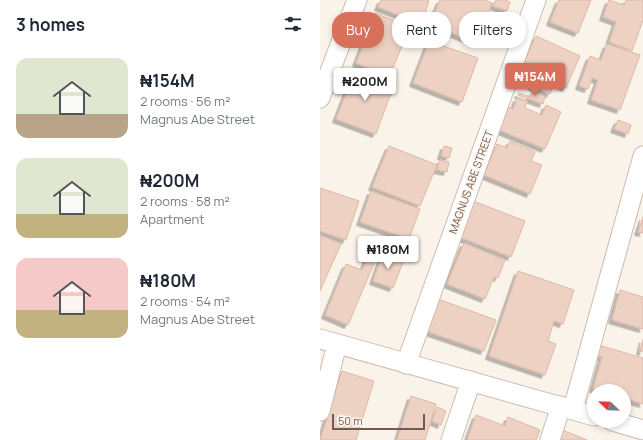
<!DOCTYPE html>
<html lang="en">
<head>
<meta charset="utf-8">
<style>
	body { margin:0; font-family:Manrope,sans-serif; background:#f6f6f7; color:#1f2937; height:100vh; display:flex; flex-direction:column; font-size:15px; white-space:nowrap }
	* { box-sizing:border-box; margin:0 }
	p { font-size:13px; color:#747a83 }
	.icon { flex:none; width:22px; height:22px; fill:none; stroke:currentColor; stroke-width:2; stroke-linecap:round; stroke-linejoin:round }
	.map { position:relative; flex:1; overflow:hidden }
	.details { display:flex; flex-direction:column; background:#fff; width:320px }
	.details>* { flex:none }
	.top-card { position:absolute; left:12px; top:12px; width:251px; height:36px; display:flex; gap:8px }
	.needle { width:26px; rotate:293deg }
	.buttons { position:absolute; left:267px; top:384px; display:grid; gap:8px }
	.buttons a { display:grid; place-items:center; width:44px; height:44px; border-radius:50%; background:#fff; box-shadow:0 2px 6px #0003; font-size:20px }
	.scale { position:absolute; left:12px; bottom:10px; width:93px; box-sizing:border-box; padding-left:4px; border:2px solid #735a4f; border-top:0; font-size:11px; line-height:14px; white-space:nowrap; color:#735a4f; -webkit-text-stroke:3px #fdf7f0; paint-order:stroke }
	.price { position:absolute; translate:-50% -34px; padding:0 9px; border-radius:4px; background:#fff; color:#222; font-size:13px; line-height:26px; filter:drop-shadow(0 1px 2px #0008) }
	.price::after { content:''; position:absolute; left:50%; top:24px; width:12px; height:9px; margin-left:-6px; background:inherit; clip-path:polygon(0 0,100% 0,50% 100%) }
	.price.selected { background:#d7715c; color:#fff }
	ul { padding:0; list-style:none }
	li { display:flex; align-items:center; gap:12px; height:100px; padding:0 16px }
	li span { display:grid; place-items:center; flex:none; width:112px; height:80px; border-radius:12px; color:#555 }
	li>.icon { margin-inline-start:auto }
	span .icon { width:48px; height:48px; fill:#fffc; stroke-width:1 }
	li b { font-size:17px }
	h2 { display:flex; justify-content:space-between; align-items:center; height:48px; padding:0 16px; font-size:17px }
	.tag { padding:0 14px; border-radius:16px; background:#fff; box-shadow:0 2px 6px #0003; font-size:14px; line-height:36px }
	.tag.selected { background:#d7715c; color:#fff }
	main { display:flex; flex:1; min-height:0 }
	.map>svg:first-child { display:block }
	.building { fill:#edd2c4; stroke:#deb8a6; filter:url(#shadow) }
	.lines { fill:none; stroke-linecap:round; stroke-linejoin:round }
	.minor-casing { stroke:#ccbbb0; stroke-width:21 }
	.minor { stroke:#fff; stroke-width:19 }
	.labels { text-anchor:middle; stroke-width:3; stroke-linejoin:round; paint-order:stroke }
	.street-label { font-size:11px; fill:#735a4f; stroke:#fdf7f0 }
</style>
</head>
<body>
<main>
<section class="details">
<h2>3 homes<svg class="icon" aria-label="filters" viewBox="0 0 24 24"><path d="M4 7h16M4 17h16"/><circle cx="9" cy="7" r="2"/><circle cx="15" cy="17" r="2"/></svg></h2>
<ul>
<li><span style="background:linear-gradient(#dfe7d0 70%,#b9a48a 0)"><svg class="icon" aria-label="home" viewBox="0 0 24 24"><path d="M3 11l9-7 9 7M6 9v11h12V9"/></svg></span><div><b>₦154M</b><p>2 rooms · 56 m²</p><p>Magnus Abe Street</p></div></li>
<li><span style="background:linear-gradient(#dfe7d0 70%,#c2b280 0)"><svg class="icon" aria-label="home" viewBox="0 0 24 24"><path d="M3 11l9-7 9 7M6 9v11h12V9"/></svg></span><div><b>₦200M</b><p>2 rooms · 58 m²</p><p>Apartment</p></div></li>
<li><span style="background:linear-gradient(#f6c9c9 65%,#c2b280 0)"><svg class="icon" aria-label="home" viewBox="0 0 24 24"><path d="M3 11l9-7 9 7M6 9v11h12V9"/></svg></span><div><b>₦180M</b><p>2 rooms · 54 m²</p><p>Magnus Abe Street</p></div></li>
</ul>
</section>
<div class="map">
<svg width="323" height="440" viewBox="0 0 323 440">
	<defs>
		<filter id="shadow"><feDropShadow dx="-3.5" dy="3.5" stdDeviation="0" flood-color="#0004"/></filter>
	</defs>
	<rect width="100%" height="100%" fill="#faf3ea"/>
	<g class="building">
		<path d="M61,0h46l2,1 -8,23 -43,-17z"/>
		<path d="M120,0h45l7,3 -16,40 -41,-17 5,-12 -5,-2z"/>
		<path d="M176,0h9l5,2 -3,9 -14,-5z"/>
		<path d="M239,0h32l-13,33 -28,-11z"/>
		<path d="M289,0l15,5 2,-5h17v20l-11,31 -23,-9 7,-20 -13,-5z"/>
		<path d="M55,13l35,14 -21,50 -33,-14 8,-21 -3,-1 5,-12 2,1z"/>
		<path d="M216,36l44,20 -14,32 -11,-5 -5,11 -19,-8 5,-11 -15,-6z"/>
		<path d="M109,41l49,17 -16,44 -49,-19z"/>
		<path d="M287,44l33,11 -20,55 -29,-10 7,-20 -6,-2 -4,11 -9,-3 11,-30 11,4z"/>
		<path d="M35,70l39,15 -18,49 -40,-15z"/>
		<path d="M212,92l13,4 -2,8 -25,-9 1,-2 11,4z"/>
		<path d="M197,98l10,3 -2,7 17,7 4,-10 15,7 -16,37 -46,-19 9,-23 5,2z"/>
		<path d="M298,120l13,5 -3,9 -14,-5z"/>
		<path d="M190,141l25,11 -4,9 11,4 -12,29 -46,-19 13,-31 10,4z"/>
		<path d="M69,146l48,19 -17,41 -48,-19z"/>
		<path d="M124,146l8,2 -3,10 -8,-2z"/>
		<path d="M120,160l9,2 -2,10 -10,-2z"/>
		<path d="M0,188l39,13 -13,39 -26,-9z"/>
		<path d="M51,191l49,18 -11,30 -49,-17z"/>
		<path d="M153,201l52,20 -14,36 -52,-20z"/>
		<path d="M323,217v16l-5,-1z"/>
		<path d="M0,235l21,9 -21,47z"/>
		<path d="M144,243l41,17 -7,18 -4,-1 -9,22 -38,-15z"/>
		<path d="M63,253l21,7 -11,28 -20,-7z"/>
		<path d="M48,256l8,3 -28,66 -23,-10 21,-51 16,6z"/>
		<path d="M198,271l56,19 -11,34 -9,-3 -6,20 8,3 -11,31 -56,-19z"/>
		<path d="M300,290l23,7v32l-31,-9z"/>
		<path d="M115,298l61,22 -12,31 -61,-21z"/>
		<path d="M323,339v13l-3,-1z"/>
		<path d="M278,345l45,13v46l-19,-6v-7h-26l-5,-2 9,-32 -7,-2z"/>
		<path d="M22,371l32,10 -18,59h-36z"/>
		<path d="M91,396l25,8 -11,36h-28z"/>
		<path d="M117,407l9,4 -5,14 -9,-4z"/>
		<path d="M156,415l29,11 3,-9 32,13 -4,10h-69z"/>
		<path d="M237,428l30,12h-35z"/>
	</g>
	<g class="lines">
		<defs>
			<g id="minor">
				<path d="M0,98l37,-98"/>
				<path d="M0,339l274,77"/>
				<path d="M86,364l130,-364"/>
				<path d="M253,409l70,-253"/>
				<path d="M0,411l17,-67"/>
				<path d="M292,421l31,9"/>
				<path d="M131,440l20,-59"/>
				<path d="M230,440l11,-34"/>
			</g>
		</defs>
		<use href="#minor" class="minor-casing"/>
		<use href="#minor" class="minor"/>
	</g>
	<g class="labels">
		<g class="street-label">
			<text transform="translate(151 182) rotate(-70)" y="4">MAGNUS ABE STREET</text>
		</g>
	</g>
</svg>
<div class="buttons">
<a><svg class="needle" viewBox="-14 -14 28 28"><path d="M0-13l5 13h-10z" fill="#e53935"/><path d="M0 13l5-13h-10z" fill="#747a83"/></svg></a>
</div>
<div class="scale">50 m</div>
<b class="price selected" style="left:215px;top:97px">₦154M</b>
<b class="price" style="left:45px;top:102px">₦200M</b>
<b class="price" style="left:68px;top:270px">₦180M</b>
<div class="top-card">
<a class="tag selected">Buy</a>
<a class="tag">Rent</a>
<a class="tag">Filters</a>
</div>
</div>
</main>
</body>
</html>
